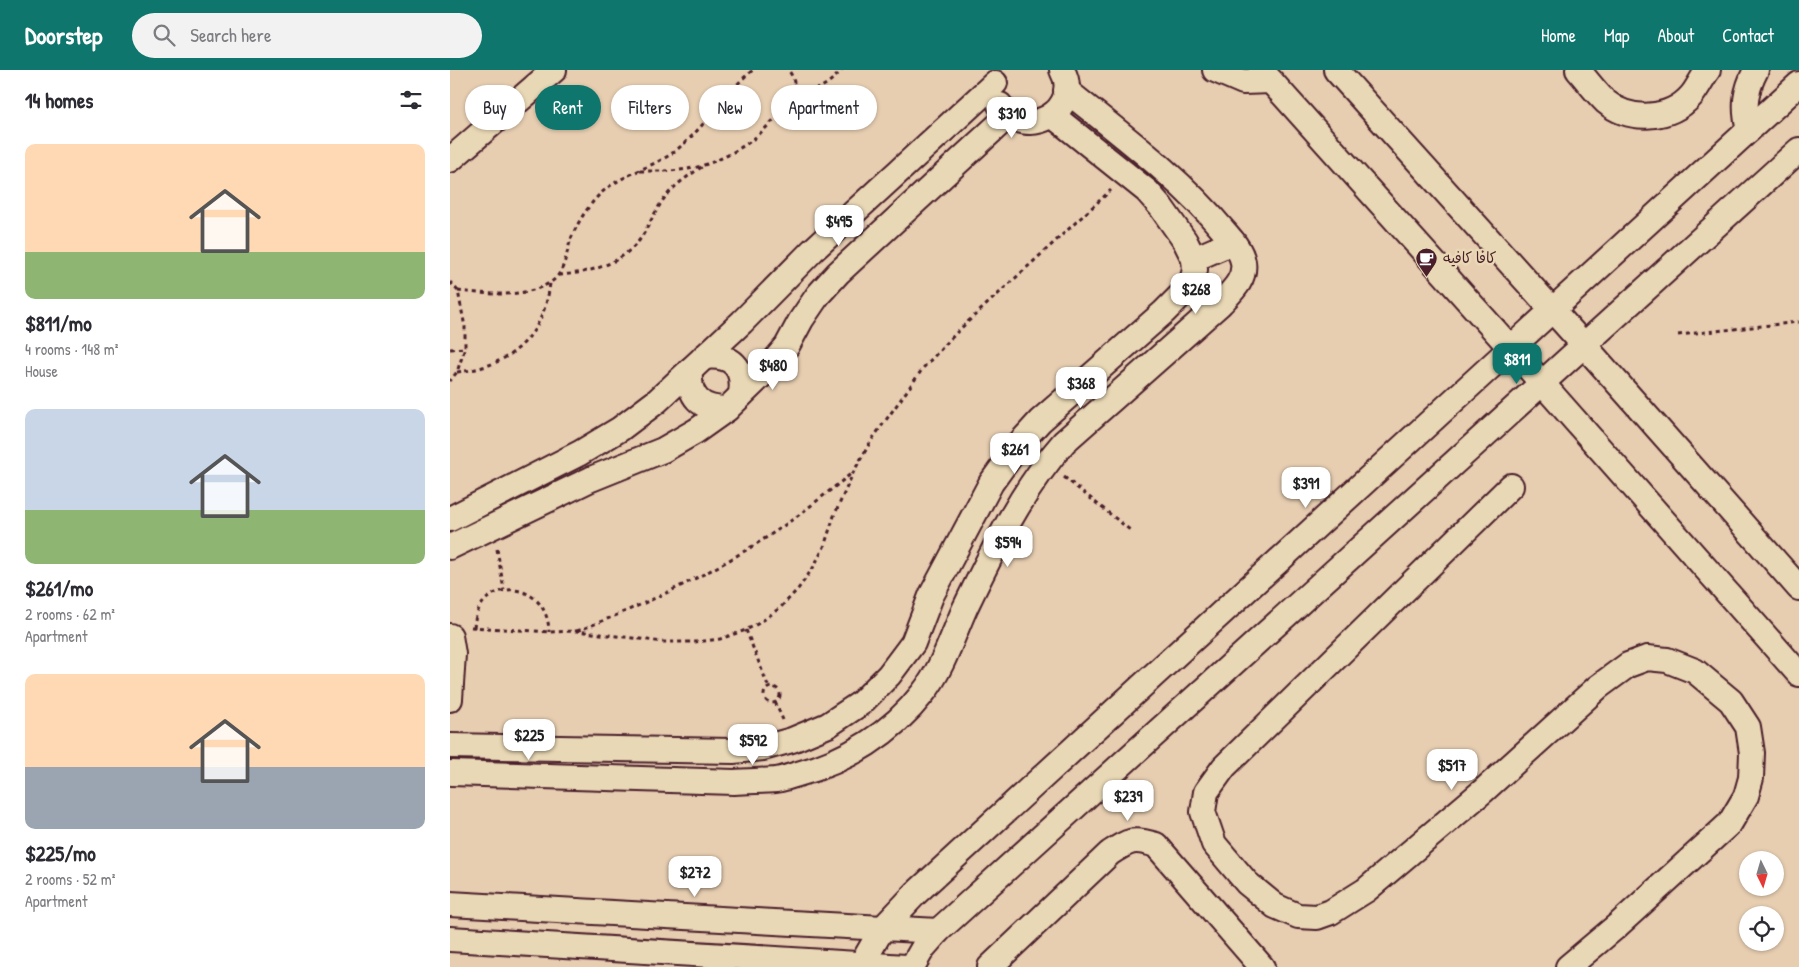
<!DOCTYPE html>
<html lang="en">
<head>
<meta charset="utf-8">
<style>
	body { margin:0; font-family:"Patrick Hand","Playpen Sans Arabic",sans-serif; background:#f2f2f3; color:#2b2b33; height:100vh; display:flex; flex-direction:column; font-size:19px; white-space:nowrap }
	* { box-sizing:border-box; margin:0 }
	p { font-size:16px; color:#7c7c81 }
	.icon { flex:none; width:28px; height:28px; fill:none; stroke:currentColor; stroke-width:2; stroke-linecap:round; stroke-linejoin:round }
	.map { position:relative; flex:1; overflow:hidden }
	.side { display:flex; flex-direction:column; background:#fff; width:450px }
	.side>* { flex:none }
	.top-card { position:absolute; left:15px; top:15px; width:475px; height:45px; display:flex; gap:10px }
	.needle { width:32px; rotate:175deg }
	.fabs { position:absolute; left:1289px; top:781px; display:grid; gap:10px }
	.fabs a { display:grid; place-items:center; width:45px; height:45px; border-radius:50%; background:#fff; box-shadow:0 1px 4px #0004; font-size:25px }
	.price { position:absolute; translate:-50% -42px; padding:0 11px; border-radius:10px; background:#fff; color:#222; font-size:16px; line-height:32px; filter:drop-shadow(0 1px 2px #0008) }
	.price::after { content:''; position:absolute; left:50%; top:30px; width:15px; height:11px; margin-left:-8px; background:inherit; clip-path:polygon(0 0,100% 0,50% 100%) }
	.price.selected { background:#0f766e; color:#fff }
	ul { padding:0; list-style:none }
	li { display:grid; align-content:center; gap:10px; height:265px; padding:0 25px }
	li span { display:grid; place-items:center; height:155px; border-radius:10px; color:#555 }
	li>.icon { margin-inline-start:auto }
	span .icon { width:90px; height:90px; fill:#fffc; stroke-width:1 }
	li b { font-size:21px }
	h2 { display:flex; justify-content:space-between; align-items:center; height:60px; padding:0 25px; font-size:21px }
	.tag { padding:0 18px; border-radius:22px; background:#fff; box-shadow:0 1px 4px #0004; font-size:18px; line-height:45px }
	.tag.selected { background:#0f766e; color:#fff }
	header { display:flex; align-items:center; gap:30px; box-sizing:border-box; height:70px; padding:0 25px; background:#0f766e; color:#fff }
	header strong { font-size:24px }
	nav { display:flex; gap:28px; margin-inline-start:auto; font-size:18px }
	.search { width:350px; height:45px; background:#f2f2f3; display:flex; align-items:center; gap:12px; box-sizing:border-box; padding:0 18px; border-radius:28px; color:#7c7c81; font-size:19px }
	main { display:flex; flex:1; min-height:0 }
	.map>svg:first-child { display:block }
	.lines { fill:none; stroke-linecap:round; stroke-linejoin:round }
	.street-casing { stroke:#4a1f2b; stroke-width:28 }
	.path { stroke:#4a1f2b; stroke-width:3; stroke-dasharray:4 4; stroke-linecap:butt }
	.street { stroke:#e9d8b5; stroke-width:24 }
	.labels { text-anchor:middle; stroke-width:5; stroke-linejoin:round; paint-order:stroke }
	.poi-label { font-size:15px; fill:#4a1f2b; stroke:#e9d8b5; text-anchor:start }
</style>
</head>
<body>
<header>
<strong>Doorstep</strong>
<div class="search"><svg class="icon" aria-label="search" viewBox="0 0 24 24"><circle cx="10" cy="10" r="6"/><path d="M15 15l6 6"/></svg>Search here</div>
<nav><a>Home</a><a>Map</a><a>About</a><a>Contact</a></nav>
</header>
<main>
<section class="side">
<h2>14 homes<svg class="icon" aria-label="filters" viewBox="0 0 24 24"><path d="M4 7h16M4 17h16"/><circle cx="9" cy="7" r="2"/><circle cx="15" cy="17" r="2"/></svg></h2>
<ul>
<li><span style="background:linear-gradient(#ffd9b3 70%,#8fb573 0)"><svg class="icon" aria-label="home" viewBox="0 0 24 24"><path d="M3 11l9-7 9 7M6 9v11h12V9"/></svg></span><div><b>$811/mo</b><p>4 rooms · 148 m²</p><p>House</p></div></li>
<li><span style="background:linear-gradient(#c9d6e8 65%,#8fb573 0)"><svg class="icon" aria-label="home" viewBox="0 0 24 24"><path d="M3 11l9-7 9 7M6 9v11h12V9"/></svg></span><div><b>$261/mo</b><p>2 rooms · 62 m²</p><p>Apartment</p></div></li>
<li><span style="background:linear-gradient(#ffd9b3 60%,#9aa5b1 0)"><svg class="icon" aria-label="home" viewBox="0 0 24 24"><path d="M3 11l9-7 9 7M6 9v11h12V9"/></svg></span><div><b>$225/mo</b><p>2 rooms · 52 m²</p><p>Apartment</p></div></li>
</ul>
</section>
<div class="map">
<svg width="1349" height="897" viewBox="0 0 1349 897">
	<rect width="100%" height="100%" fill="#e7ceb1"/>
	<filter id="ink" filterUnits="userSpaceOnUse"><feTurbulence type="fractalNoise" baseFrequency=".02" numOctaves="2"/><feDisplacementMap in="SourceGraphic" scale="10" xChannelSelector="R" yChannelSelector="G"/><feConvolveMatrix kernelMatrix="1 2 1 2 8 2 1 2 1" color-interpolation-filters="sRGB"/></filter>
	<g filter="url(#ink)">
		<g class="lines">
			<defs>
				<g id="street">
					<path d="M765,0l28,12 28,-1"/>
					<path d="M811,0l281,313 257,291"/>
					<path d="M886,0l248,275 215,243"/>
					<path d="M1128,0c9,10 18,23 28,32 24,20 64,18 85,-6 6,-7 11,-18 17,-26"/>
					<path d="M550,35c26,39 84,4 62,-35"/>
					<path d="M1299,60c-6,-23 -4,-39 7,-60"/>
					<path d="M0,90l104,-90"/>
					<path d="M744,189l39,-17"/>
					<path d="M254,287c28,-3 41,10 37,38"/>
					<path d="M240,300c-2,27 10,39 37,39"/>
					<path d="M1061,416l-287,281 -18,25 -3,20 11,32 33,39 28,23 23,10 19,1 14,-5 35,-22 117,-99 115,-104 30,-22 19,-7 20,2 28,11 36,30 17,26 4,26 -1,25 -5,18 -16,27 -112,102 -50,42"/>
					<path d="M0,449l130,-66 40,-24 37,-28 85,-79 71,-72 182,-167"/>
					<path d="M0,477l141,-68 72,-29 33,-19 31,-22 38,-37 22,-26 14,-26 17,-25 20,-22 171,-158"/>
					<path d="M0,566l3,18 -3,45"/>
					<path d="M0,676l283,5 30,-3 29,-8 36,-15 33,-22 28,-28 24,-32 18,-47 60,-113 29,-40 20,-22 124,-109 22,-22 6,-9 3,-11 -1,-11 -9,-18 -24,-34 -14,-16 -95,-76"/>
					<path d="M1,703l283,9c14,-1 28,-1 42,-2 7,-1 15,-4 22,-6 49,-13 94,-41 125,-81 20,-25 29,-56 42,-85 28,-58 56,-117 99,-166l156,-138c11,-12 26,-24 23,-42 -2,-12 -12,-23 -20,-32 -45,-54 -103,-96 -157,-140"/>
					<path d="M0,834l488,27"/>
					<path d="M0,869l456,28"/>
					<path d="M410,897l22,-38 34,-36 883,-809"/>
					<path d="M462,897l11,-19 15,-17 861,-781"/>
					<path d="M540,897l120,-114c20,-13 23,-15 46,-8l106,122"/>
				</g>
			</defs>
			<use href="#street" class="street-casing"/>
			<g class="path">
				<path d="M342,25c24,-4 33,-7 50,-25"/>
				<path d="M190,101c22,0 43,1 64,-6 17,-5 34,-15 48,-25 10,-7 36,-34 41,-45 3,-9 1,-18 -5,-25"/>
				<path d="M109,205c31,-2 63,-11 82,-37 9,-14 15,-30 26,-43 10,-12 23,-20 36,-29"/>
				<path d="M0,212l8,9 7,36v21l-8,24 -7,9"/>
				<path d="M8,221c30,3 66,8 93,-9 14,-9 15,-29 20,-43 5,-13 12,-25 21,-36 19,-25 51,-32 76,-47 35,-23 53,-61 85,-86"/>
				<path d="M1228,265l121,-13"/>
				<path d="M0,279l14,-1"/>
				<path d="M7,302c53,-5 87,-36 93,-89"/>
				<path d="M614,407l66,53"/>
				<path d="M47,479l7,41"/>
				<path d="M21,557l78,5 28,-1 86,11h32l25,-3 26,-9 15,-8 20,-15 17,-18 15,-21 11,-21 10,-31 20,-45 17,-30 53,-74 36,-38 151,-139"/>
				<path d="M24,558c3,-53 74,-50 75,4"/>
				<path d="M296,560l23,58"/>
				<path d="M127,561c67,-26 130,-55 190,-94 30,-19 57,-42 85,-64"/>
				<circle cx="322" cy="625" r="8"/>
				<path d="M325,632l8,18"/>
			</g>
			<use href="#street" class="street"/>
		</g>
	</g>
	<defs>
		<symbol id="cafe-pin" viewBox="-11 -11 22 30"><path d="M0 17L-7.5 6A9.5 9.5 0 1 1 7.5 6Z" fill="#4a1f2b" stroke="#e9d8b5"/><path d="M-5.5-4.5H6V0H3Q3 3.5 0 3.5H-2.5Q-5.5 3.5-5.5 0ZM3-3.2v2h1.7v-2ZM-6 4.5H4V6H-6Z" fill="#fff"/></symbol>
	</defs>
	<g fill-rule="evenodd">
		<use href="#cafe-pin" x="964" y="176" width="25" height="34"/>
	</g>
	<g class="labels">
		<g class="poi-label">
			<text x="993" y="193">كافا كافيه</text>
		</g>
	</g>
</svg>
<div class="fabs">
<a><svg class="needle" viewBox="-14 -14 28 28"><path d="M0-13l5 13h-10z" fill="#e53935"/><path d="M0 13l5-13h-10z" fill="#7c7c81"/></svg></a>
<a><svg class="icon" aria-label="locate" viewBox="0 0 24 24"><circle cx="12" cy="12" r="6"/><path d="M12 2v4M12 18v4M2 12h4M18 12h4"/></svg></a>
</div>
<b class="price" style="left:562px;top:69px">$310</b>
<b class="price" style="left:389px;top:177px">$495</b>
<b class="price" style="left:746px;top:245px">$268</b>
<b class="price selected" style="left:1067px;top:315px">$811</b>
<b class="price" style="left:323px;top:321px">$480</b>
<b class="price" style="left:631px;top:339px">$368</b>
<b class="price" style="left:565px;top:405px">$261</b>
<b class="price" style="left:856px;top:439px">$391</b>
<b class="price" style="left:558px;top:498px">$594</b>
<b class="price" style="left:79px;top:691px">$225</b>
<b class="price" style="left:303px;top:696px">$592</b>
<b class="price" style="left:1002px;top:721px">$517</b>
<b class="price" style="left:678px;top:752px">$239</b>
<b class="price" style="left:245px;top:828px">$272</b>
<div class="top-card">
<a class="tag">Buy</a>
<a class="tag selected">Rent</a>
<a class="tag">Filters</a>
<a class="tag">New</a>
<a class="tag">Apartment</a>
</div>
</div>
</main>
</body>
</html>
